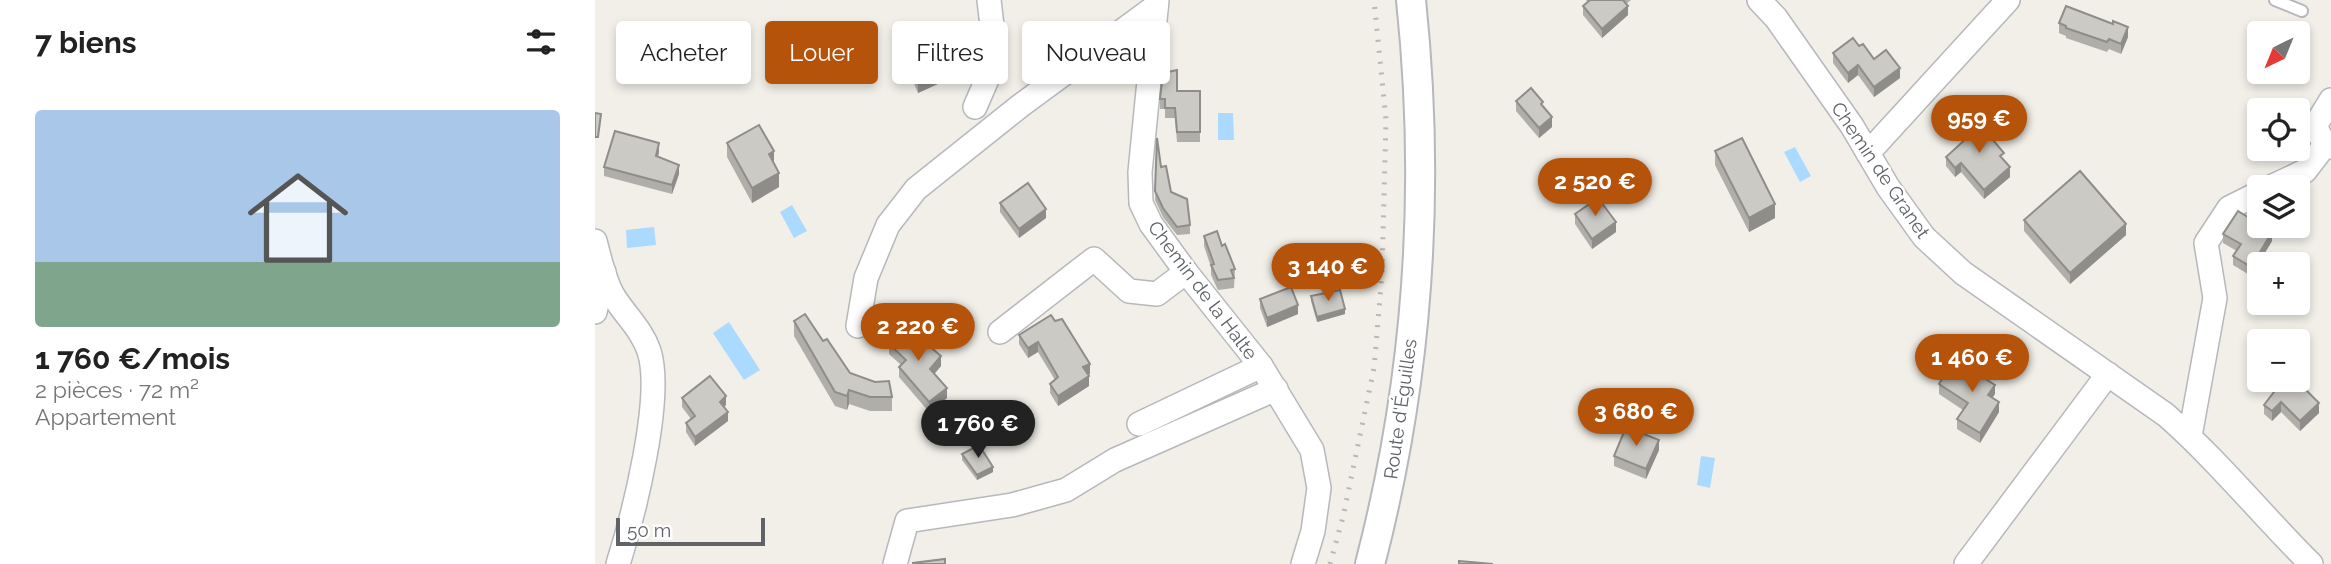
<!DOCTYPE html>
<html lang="fr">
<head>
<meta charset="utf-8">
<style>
	body { margin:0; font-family:Raleway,sans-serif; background:#f2f2f2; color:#222; height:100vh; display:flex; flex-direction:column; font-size:26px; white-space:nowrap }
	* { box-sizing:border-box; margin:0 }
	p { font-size:23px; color:#767676 }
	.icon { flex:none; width:38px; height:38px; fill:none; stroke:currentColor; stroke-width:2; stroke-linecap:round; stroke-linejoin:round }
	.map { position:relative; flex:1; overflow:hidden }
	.side { display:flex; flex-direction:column; background:#fff; width:595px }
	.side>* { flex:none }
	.hud { position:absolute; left:21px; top:21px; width:665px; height:63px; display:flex; gap:14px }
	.needle { width:46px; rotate:223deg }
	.controls { position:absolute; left:1652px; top:21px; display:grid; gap:14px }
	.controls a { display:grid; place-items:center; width:63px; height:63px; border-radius:7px; background:#fff; box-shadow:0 4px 10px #0003; font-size:35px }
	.scale { position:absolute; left:21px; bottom:18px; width:149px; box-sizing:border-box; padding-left:7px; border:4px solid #5f6368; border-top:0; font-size:19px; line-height:24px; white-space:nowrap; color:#5f6368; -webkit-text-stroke:5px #fff; paint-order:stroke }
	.price { position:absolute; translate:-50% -60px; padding:0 16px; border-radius:24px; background:#b45309; color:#fff; font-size:23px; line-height:46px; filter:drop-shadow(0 2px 4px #0008) }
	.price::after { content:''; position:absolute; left:50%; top:42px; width:21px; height:16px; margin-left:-10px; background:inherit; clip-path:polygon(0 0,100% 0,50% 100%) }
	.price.active { background:#222; color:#fff }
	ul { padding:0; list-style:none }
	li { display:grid; align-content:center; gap:14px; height:371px; padding:0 35px }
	li span { display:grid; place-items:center; height:217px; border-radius:7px; color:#555 }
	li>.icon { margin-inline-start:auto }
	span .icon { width:126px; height:126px; fill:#fffc; stroke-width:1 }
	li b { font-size:30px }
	h2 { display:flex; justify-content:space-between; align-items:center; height:84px; padding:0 35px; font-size:30px }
	.chip { padding:0 24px; border-radius:7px; background:#fff; box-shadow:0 4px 10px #0003; font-size:24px; line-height:63px }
	.chip.active { background:#b45309; color:#fff }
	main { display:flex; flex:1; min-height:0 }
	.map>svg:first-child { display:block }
	.water { fill:#aadaff }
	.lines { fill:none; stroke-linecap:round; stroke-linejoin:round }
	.service-casing { stroke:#b5b8bc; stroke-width:14 }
	.minor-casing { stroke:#b5b8bc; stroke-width:26 }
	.tertiary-casing { stroke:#b5b8bc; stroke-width:32 }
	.service { stroke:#fff; stroke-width:10 }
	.minor { stroke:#fff; stroke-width:23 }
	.tertiary { stroke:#fff; stroke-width:28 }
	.rail { stroke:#b6b7b8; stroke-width:5; stroke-dasharray:2 9; stroke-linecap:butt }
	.wall { fill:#afaea9 }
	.shaded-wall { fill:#8f8d8a }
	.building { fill:#cccac5; stroke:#8f8d8a; stroke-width:2 }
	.labels { text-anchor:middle; stroke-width:5; stroke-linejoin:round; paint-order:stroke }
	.street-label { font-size:19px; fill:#5f6368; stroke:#fff }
</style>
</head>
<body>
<main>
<section class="side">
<h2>7 biens<svg class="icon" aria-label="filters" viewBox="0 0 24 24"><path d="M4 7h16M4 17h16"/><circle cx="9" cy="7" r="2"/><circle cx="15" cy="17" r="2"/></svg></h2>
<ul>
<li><span style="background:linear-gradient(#a9c7e8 70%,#7fa58c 0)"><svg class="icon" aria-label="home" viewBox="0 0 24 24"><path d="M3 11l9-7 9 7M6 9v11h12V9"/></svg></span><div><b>1 760 €/mois</b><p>2 pièces · 72 m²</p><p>Appartement</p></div></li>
</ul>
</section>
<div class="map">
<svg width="1736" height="564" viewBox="0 0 1736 564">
	<rect width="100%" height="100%" fill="#f1efe8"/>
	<g class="water">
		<path d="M69,35l30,10 -5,14 -30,-9z"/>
		<path d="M623,113h15l1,27h-16z"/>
		<path d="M1200,147l16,29 -11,6 -16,-30z"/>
		<path d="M197,205l15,26 -13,7 -14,-26z"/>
		<path d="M59,227l2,18 -29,3 -1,-18z"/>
		<path d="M134,322l31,48 -16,10 -31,-47z"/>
		<path d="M1106,456l14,2 -5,30 -13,-3z"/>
	</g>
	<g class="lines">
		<defs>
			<path id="service" d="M1680,0l27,11"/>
			<g id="minor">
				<path d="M562,0l-17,172 1,31 10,21 35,48 75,94 51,84 7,38 -6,43 -10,33"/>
				<path d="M1164,0l17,18 76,108 36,61 36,50 39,36 203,142c51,45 96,100 145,149"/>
				<path d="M380,107l13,-30 4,-51 -3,-26"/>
				<path d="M1730,145l-10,-19 16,-26"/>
				<path d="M1273,153l140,-153"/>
				<path d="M1676,187l34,-16 20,-26 6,2"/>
				<path d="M0,241c5,18 9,40 19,56 12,19 28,33 35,54 15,46 -16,166 -31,213"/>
				<path d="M0,312l9,-40"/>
				<path d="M263,326l8,-48 22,-53 28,-36 104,-83 136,-100"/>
				<path d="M405,332l94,-73 35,32 28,3 29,-22"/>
				<path d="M544,424l122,-58"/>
				<path d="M1595,436l25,-138 -9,-55 23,-35 30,-15"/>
				<path d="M300,564l12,-43 105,-16 54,-15 49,-30 161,-71"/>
				<path d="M1371,564l142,-190"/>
			</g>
			<path id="tertiary" d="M775,564c48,-184 61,-375 41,-564"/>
		</defs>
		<use href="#service" class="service-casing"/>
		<use href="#minor" class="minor-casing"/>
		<use href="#tertiary" class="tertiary-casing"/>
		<use href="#service" class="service"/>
		<use href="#minor" class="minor"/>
		<use href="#tertiary" class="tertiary"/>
		<path class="rail" d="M735,564l13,-47 31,-149 8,-94 4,-154 -12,-120"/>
	</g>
	<g class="wall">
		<path d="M991,0h45l-5,4 2,11 -26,23 -19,-23v-9l5,-4z"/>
		<path d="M1464,23l69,14 -7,17 -12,-5 -2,3 -41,-14v-2l-7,-3z"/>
		<path d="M306,43l39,40 -22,10 -17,-41z"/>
		<path d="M1264,46l41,32 -26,19 -16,-22 -10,8 -15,-20v-10z"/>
		<path d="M582,91h23v51h-23l-2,-24h-10v-9h-5v-10z"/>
		<path d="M921,101l36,26 -13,11 -23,-27z"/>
		<path d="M1365,126l44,35 6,16 -26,22 -23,-27 -6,5 -9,-11v-9l19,-17 -5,-5z"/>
		<path d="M562,138l4,29 10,25 19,33v9l-13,1 -14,-18 -8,-17z"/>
		<path d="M132,143l47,20 5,24 -27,16 -25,-46z"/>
		<path d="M1120,151l60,67 -26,14 -34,-67z"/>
		<path d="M64,152l-1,5 21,17 -7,20 -68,-18v-9z"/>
		<path d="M405,203l46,15 -27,20 -19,-26z"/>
		<path d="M980,214l41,18 -24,17 -17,-25z"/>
		<path d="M1429,220l102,15 -56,49 -46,-53z"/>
		<path d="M1628,234l49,7 -21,35 -18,-11v-9l4,-5 -14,-8z"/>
		<path d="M609,236l18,10 13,23 -1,19 -16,2 -7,-15v-8l-7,-21z"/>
		<path d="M716,296l34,18 -28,8 -6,-21z"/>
		<path d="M665,299l38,15 -31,13 -7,-19z"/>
		<path d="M456,315l39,59 -2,1 1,11 -31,20 -8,-13v-9l5,-4 -17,-28 -10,6 -9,-14v-9z"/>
		<path d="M199,321l29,20 27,32 42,24v14h-22l-21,-7 -2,6 -12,-4 -41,-70z"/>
		<path d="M294,344l52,22 -7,8 13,24 -18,14 -30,-35v-10l2,-2 -12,-11z"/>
		<path d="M1368,370l26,11 6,13 -3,4 7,14 -19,31 -23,-14v-10l6,-9 -24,-16v-10z"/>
		<path d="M1705,373l5,14 -1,1 15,25 -19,18 -19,-19 -9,9 -8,-7v-9l12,-16 -8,-9h30z"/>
		<path d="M87,398l44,7 -2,2 4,14 -33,25 -9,-14v-9l5,-4 -9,-12z"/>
		<path d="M1064,450l-13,29 -32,-13v-10z"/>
		<path d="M367,454l31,18 -16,8 -15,-20z"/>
	</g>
	<g class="shaded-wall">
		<path d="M1033,6v9l-26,23v-9z"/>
		<path d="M1533,27v10l-7,17v-10z"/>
		<path d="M1263,65v10l-10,8v-10z"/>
		<path d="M1305,68v10l-26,19v-10z"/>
		<path d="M345,74v9l-22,10v-10z"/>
		<path d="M957,117v10l-13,11v-10z"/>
		<path d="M64,143v9l-3,13v-9z"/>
		<path d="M179,151v15l-5,-12z"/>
		<path d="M1366,163v9l-6,5v-9z"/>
		<path d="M84,165v9l-7,20v-9z"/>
		<path d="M1415,167v10l-26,22v-9z"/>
		<path d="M184,173v14l-27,16v-15z"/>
		<path d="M1180,204v14l-26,14v-14z"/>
		<path d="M451,209v9l-27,20v-9z"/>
		<path d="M1021,222v10l-24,17v-10z"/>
		<path d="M1531,224v11l-56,49v-11z"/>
		<path d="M1677,232v9l-21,35v-9z"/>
		<path d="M703,305v9l-31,13v-9z"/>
		<path d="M750,309v5l-28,8v-5z"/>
		<path d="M443,342v10l-10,6v-10z"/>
		<path d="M346,356v10l-11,13v-10z"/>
		<path d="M495,364v10l-7,3v-10z"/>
		<path d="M494,376v10l-31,20v-10z"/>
		<path d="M1710,377v10l-6,6v-10z"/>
		<path d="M1400,385v9l-7,10v-9z"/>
		<path d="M352,388v10l-18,14v-10z"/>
		<path d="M254,390v14l-2,6v-14z"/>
		<path d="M131,396v9l-6,5v-8z"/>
		<path d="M1404,402v10l-19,31v-10z"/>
		<path d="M1686,402v10l-9,9v-10z"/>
		<path d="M1724,403v10l-19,18v-10z"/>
		<path d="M133,412v9l-33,25v-9z"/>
		<path d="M1064,440v10l-13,29v-10z"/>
		<path d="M398,467v5l-16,8v-5z"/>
	</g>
	<g class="building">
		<path d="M995,0h33l5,6 -26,23 -19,-23z"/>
		<path d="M1471,6l47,18v-3l15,6 -7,17 -12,-5 -2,3 -41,-14v-2l-7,-3z"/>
		<path d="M327,34l18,40 -22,9 -17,-40z"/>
		<path d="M1258,38l6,8 4,-2 11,15 12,-9 14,18 -26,19 -16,-22 -10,8 -15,-20z"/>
		<path d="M582,70v21h23v41h-23l-2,-24h-10v-9h-5l3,-26z"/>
		<path d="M936,88l12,14 -2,2 11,13 -13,11 -23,-27z"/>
		<path d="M0,113l6,1 -3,23h-3z"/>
		<path d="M1377,115l32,38 -4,3 10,11 -26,23 -23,-27 -6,5 -9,-11 23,-21 -9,-10z"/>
		<path d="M164,125l15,26 -5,3 10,19 -27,15 -25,-45z"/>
		<path d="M20,131l44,12 -3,13 23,9 -7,20 -68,-18z"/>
		<path d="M562,138l4,29 5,-1 5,26 16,7 3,26 -13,2 -14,-19 -8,-17z"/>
		<path d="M1147,138l33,66 -26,14 -34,-67z"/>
		<path d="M1485,171l46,53 -56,49 -46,-53z"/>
		<path d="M433,183l18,26 -27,20 -19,-26z"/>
		<path d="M1003,198l18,24 -24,17 -17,-25z"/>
		<path d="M1643,211l21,13v2h3l10,6 -21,35 -18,-11 8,-12 -18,-10z"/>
		<path d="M622,231l5,15 3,-2 10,25 -4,1 3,8 -16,2 -7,-15 3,-1 -10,-28z"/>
		<path d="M696,287l7,18 -31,13 -7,-19z"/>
		<path d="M745,290l5,19 -28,8 -6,-21z"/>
		<path d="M210,314l18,27 4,-2 23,34 25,9 14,-1 3,16h-22l-21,-7 -2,6 -12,-4 -41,-71z"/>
		<path d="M456,315l4,6 7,-2 28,45 -7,3 6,9 -31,20 -8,-12 8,-7 -20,-35 -10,6 -9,-13z"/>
		<path d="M310,325l36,31 -11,13 17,19 -18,14 -30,-35 7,-7 -17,-16z"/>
		<path d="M1375,360l19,12 -5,6 11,7 -7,10 11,7 -19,31 -23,-14 11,-16 -29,-19 13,-21 11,7z"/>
		<path d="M1703,370l7,7 -6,6 20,20 -19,18 -19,-19 -9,9 -8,-6 16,-21 -3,-4h21z"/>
		<path d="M115,376l16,20 -6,6 8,10 -33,25 -9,-14 9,-7 -13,-18z"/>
		<path d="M1031,427l33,13 -13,29 -32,-13z"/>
		<path d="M384,445l14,22 -16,8 -15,-21z"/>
		<path d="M350,559v5h-32v-1z"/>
		<path d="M864,561l34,3h-34z"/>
	</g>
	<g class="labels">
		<g class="street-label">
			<text transform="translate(1286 170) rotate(56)" y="7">Chemin de Granet</text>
			<text transform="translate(608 290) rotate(53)" y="7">Chemin de la Halte</text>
			<text transform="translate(805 409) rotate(-82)" y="7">Route d'Éguilles</text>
		</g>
	</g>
</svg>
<div class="controls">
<a><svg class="needle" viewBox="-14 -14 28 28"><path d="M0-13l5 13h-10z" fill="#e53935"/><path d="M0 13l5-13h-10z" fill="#767676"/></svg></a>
<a><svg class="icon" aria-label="locate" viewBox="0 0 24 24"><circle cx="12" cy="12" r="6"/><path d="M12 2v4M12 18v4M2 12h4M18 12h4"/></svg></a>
<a><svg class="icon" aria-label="layers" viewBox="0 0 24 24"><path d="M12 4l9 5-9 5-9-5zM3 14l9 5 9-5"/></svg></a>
<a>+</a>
<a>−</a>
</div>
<div class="scale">50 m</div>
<b class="price" style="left:1384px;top:155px">959 €</b>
<b class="price" style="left:1000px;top:218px">2 520 €</b>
<b class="price" style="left:733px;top:303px">3 140 €</b>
<b class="price" style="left:323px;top:363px">2 220 €</b>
<b class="price" style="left:1377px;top:394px">1 460 €</b>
<b class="price" style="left:1041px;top:448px">3 680 €</b>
<b class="price active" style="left:383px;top:460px">1 760 €</b>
<div class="hud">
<a class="chip">Acheter</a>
<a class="chip active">Louer</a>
<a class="chip">Filtres</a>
<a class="chip">Nouveau</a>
</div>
</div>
</main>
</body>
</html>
